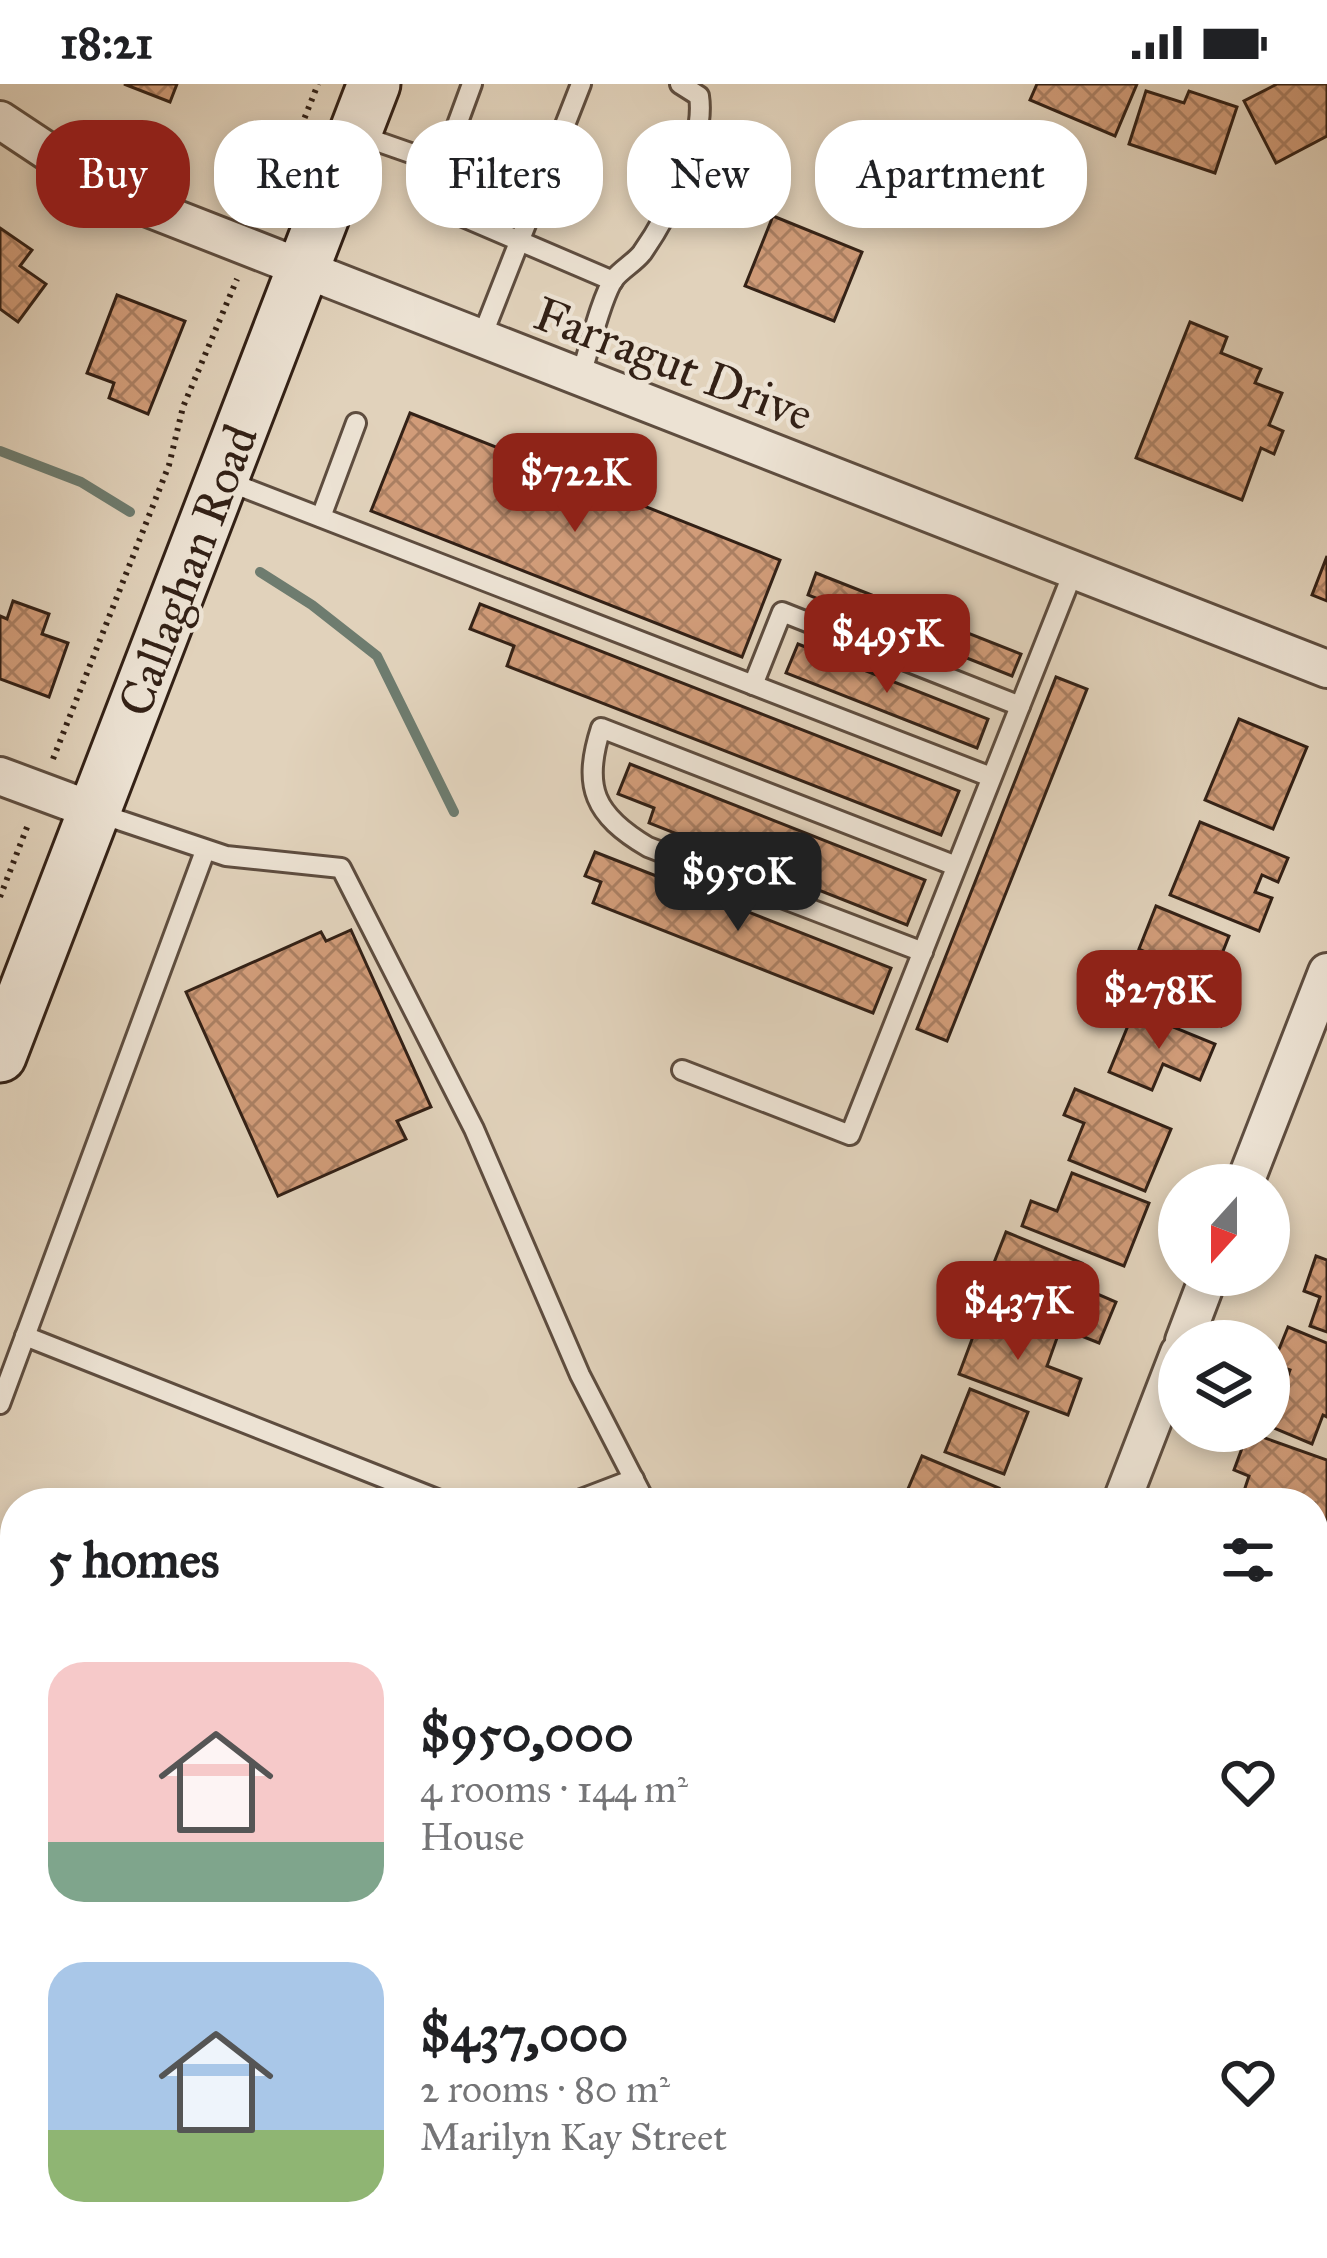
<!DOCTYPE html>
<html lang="en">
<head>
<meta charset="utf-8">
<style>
	body { margin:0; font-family:"IM FELL Great Primer",serif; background:#f2f2f2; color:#202124; height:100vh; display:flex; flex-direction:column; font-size:45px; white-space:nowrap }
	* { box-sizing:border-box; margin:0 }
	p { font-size:39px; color:#757577 }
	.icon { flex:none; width:66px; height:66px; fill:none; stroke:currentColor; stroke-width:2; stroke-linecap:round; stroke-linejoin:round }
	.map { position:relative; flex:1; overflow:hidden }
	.side { position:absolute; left:0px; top:1404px; width:1329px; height:771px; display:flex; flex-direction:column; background:#fff; border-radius:48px 48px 0 0; box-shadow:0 6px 18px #0003 }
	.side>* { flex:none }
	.guide { position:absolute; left:36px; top:36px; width:1257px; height:108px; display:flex; gap:24px }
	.needle { width:78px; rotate:201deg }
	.fabs { position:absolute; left:1158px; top:1080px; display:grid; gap:24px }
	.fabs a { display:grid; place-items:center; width:132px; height:132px; border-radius:50%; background:#fff; box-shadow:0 6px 18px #0003; font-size:60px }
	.price { position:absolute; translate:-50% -102px; padding:0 27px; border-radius:24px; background:#8f2418; color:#fff; font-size:39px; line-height:78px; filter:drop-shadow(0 3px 6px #0008) }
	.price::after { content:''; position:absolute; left:50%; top:72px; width:36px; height:27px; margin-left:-18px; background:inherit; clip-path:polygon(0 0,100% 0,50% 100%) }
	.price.on { background:#222; color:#fff }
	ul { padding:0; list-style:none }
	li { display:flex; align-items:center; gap:36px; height:300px; padding:0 48px }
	li span { display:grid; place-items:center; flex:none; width:336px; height:240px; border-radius:36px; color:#555 }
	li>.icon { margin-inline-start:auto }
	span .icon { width:144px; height:144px; fill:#fffc; stroke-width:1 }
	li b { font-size:51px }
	h2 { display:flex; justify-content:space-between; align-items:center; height:144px; padding:0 48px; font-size:51px }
	.chip { padding:0 42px; border-radius:48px; background:#fff; box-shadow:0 6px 18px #0003; font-size:42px; line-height:108px }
	.chip.on { background:#8f2418; color:#fff }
	.status { display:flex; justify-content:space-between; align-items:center; height:84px; padding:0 60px; background:#fff; direction:ltr }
	.status svg { height:33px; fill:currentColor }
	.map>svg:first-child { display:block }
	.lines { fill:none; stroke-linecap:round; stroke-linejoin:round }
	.stream { stroke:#6e7c6f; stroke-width:10 }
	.building { fill:url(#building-cross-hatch); stroke:#332116; stroke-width:3 }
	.lane-casing { stroke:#5e4d3f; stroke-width:24 }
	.street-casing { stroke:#5e4d3f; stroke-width:42 }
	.secondary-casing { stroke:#332116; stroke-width:57 }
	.path { stroke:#332116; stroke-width:6; stroke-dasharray:3 6; stroke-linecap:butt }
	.lane { stroke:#ece2d3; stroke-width:18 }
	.street { stroke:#ece2d3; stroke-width:36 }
	.secondary { stroke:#ece2d3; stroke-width:51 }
	.labels { text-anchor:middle; stroke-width:9; stroke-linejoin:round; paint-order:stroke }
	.street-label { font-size:48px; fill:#332116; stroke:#ece2d3 }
</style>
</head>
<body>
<div class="status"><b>18:21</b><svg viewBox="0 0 49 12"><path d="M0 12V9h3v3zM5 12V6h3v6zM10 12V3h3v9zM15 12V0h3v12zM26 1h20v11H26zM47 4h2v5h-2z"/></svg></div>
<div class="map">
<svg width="1327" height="2174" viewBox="0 0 1327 2174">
	<defs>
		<pattern id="building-cross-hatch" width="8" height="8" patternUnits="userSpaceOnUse" patternTransform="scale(3)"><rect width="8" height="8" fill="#d19c79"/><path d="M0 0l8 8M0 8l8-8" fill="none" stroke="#aa7f62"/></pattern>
	</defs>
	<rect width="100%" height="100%" fill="#e1d2bb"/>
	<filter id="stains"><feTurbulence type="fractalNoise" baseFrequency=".00167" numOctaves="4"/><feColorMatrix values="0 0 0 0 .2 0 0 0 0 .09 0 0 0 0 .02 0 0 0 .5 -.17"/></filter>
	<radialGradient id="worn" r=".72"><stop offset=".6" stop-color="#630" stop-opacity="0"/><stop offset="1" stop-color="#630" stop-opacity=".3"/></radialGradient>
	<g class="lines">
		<g class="stream">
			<path d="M0,367l81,31 49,30"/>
			<path d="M260,488l52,33 65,51 77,156"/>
		</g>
	</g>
	<g class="building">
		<path d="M124,0h53l-7,18z"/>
		<path d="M1037,0h100l-22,52 -85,-36z"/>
		<path d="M1277,0h50v52l-51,27 -32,-62z"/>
		<path d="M1146,7l38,12 5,-12 48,16 -22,66 -86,-29z"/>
		<path d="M773,132l89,36 -28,69 -89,-35z"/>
		<path d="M0,144l32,22 -12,16 26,18 -28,38 -18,-13z"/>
		<path d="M117,211l68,26 -37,93 -39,-16 5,-15 -27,-10z"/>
		<path d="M1190,238l37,15 -6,16 40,16 -6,14 27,10 -13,32 14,6 -9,23 -13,-6 -19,52 -106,-42z"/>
		<path d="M410,329l370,147 -38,97 -371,-146z"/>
		<path d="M1327,472v45l-15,-6z"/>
		<path d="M816,489l205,81 -9,22 -204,-81z"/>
		<path d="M13,517l36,13 -7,20 26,9 -19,54 -49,-18v-63l7,3z"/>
		<path d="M480,520l479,187 -18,44 -434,-169 7,-20 -44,-17z"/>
		<path d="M798,560l190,75 -11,29 -191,-75z"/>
		<path d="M1056,593l31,12 -140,352 -30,-12z"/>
		<path d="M1239,635l68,28 -34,82 -68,-29z"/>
		<path d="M630,680l295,116 -18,45 -258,-102 5,-15 -36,-14z"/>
		<path d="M1200,738l88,36 -10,24 -16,-7 -7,17 17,6 -13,33 -89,-36z"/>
		<path d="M595,768l296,116 -18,45 -280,-110 8,-21 -16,-6z"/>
		<path d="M1156,822l73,30 -17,43 24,10 -15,37 -88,-35 15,-38 -9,-4z"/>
		<path d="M351,846l80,177 -34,14 9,18 -128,57 -92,-204 135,-60 5,9z"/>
		<path d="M1134,927l81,33 -15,36 -37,-16 -11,26 -43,-18z"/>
		<path d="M1075,1005l96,40 -26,62 -76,-31 15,-37 -20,-8z"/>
		<path d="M1072,1089l77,30 -25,63 -102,-40 9,-25 26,10z"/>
		<path d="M1006,1148l76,31 -8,21 42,18 -17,41 -118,-47z"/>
		<path d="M1316,1172l11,4v72l-17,-6 10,-29 -16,-6z"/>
		<path d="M983,1226l74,28 -10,28 34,13 -13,36 -109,-41z"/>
		<path d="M1288,1243l39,16v74l-4,-2 -11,29 -43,-18 21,-56 -17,-6z"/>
		<path d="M970,1305l58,23 -24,62 -59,-22z"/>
		<path d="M1248,1348l79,28v70l-5,13 -8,-3v-37h-74l9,-27 -15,-6z"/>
		<path d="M922,1372l77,32 -6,15h-91z"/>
		<path d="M1319,1628l8,3v97l-9,25 -4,-1v-109z"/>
		<path d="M0,1647l15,6v50l-9,24 -6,-2z"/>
		<path d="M10,1870l5,2v79l-15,-5v-48z"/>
		<path d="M9,2038l6,2v56l-15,-6v-29z"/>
		<path d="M0,2102l15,5v53h12l-3,8 -24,-9z"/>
		<path d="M404,2160h53l-1,9 -52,-5z"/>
		<path d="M516,2160h55l5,11 -53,3z"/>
	</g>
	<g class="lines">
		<defs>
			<g id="lane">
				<path d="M472,0l-39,106 7,17 173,74"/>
				<path d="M356,50l86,30"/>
				<path d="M481,255l100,-255"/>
				<path d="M580,294c8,-24 21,-81 34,-99 8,-10 20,-16 28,-26 26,-37 64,-112 57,-157l-19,-12"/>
				<path d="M224,396l767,297"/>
				<path d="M321,433l35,-94"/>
				<path d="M753,601l29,-73 238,94"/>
				<path d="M98,729l128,43 115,12 133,261 106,246 66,128"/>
				<path d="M923,868l-275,-105c-54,-32 -66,-60 -47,-119l355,138"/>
				<path d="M682,986l168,65 224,-565"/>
				<path d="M25,1252l422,167"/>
				<path d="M0,1320l205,-553"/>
				<path d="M571,1419l63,-24"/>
				<path d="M0,1517l15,6"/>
				<path d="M721,2174l5,-14"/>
				<path d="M915,2174l6,-14"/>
			</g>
			<g id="street">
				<path d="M0,36l110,73 1217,476"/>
				<path d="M0,692l94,35"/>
				<path d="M1244,1101l83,-213"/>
				<path d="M1184,1257l25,-66"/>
				<path d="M1121,1419l58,-150"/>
				<path d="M1314,1530l13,5"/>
				<path d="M0,1793l15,5"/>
				<path d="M99,2174l5,-14"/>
			</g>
			<path id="secondary" d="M0,972l374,-972"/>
		</defs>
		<use href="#lane" class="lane-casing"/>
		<use href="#street" class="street-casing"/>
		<use href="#secondary" class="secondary-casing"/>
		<g class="path">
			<path d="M260,132l22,-41 36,-91"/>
			<path d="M53,675l116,-294 14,-58 54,-128"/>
			<path d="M0,813l29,-75"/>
		</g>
		<use href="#lane" class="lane"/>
		<use href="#street" class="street"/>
		<use href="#secondary" class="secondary"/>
	</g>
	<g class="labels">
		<g class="street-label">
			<text transform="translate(674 279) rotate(21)" y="17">Farragut Drive</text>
			<text transform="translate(187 486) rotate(-69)" y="17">Callaghan Road</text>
		</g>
	</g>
	<rect width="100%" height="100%" filter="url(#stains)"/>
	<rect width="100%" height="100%" fill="url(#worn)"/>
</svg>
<div class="fabs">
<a><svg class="needle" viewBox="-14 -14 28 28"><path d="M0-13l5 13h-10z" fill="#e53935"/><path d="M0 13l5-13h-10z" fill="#757577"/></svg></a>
<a><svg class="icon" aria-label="layers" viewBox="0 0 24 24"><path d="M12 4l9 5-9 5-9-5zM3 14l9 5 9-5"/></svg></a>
</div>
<b class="price" style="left:575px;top:451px">$722K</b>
<b class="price" style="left:887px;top:612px">$495K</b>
<b class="price on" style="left:738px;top:850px">$950K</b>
<b class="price" style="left:1159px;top:968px">$278K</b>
<b class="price" style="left:1018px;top:1279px">$437K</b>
<div class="guide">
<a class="chip on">Buy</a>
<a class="chip">Rent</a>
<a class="chip">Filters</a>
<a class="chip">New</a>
<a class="chip">Apartment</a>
</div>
<section class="side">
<h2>5 homes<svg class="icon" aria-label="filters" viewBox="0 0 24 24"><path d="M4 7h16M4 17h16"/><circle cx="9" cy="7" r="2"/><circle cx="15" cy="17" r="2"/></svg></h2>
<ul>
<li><span style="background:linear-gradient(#f6c9c9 75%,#7fa58c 0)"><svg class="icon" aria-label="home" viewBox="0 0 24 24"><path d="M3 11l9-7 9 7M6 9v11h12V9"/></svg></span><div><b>$950,000</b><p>4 rooms · 144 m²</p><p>House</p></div><svg class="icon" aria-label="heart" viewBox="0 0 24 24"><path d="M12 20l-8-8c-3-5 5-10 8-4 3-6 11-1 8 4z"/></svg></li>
<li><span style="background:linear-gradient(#a9c7e8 70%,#8fb573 0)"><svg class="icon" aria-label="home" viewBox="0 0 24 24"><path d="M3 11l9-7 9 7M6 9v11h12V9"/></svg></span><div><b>$437,000</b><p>2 rooms · 80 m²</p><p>Marilyn Kay Street</p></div><svg class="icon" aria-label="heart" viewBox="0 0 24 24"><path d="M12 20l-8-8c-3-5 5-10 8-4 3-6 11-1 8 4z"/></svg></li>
</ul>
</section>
</div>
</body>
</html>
